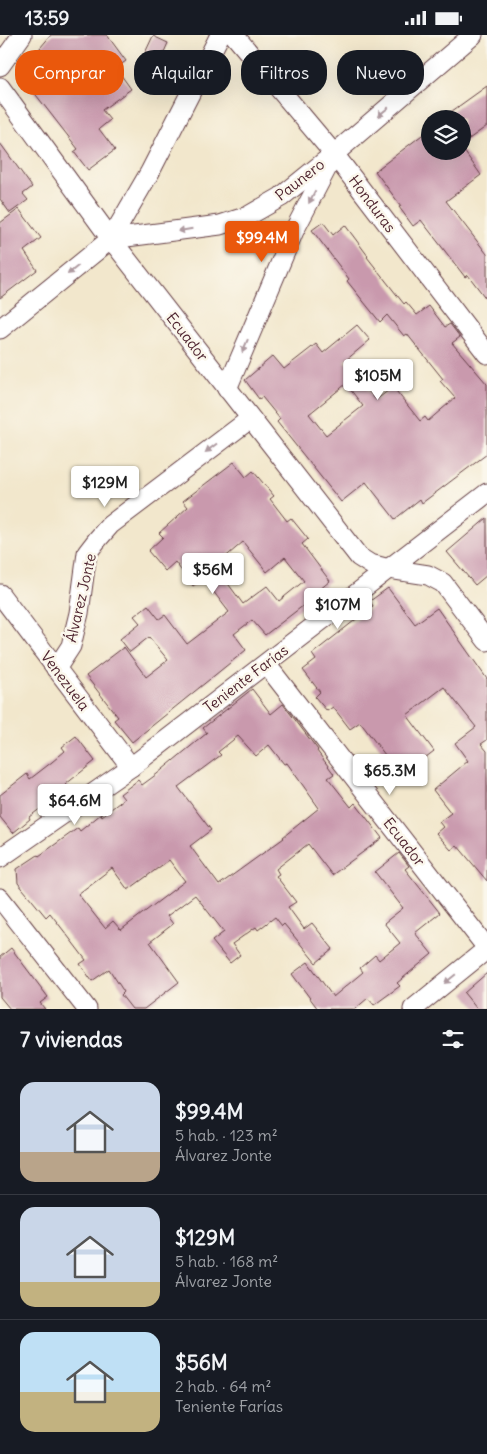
<!DOCTYPE html>
<html lang="es">
<head>
<meta charset="utf-8">
<style>
	body { margin:0; font-family:Delius,sans-serif; background:#242831; color:#f1f3f6; height:100vh; display:flex; flex-direction:column; font-size:19px; white-space:nowrap }
	* { box-sizing:border-box; margin:0 }
	p { font-size:16px; color:#9ea1a6 }
	.icon { flex:none; width:28px; height:28px; fill:none; stroke:currentColor; stroke-width:2; stroke-linecap:round; stroke-linejoin:round }
	.map { position:relative; height:974px; overflow:hidden }
	.drawer { display:flex; flex-direction:column; background:#171b24; flex:1 }
	.drawer>* { flex:none }
	.hud { position:absolute; left:15px; top:15px; width:458px; height:45px; display:flex; gap:10px }
	.buttons { position:absolute; left:421px; top:75px; display:grid; gap:10px }
	.buttons a { display:grid; place-items:center; width:50px; height:50px; border-radius:50%; background:#171b24; box-shadow:0 5px 20px #0002; font-size:25px }
	.price { position:absolute; translate:-50% -42px; padding:0 11px; border-radius:5px; background:#fff; color:#222; font-size:16px; line-height:32px; filter:drop-shadow(0 1px 2px #0008) }
	.price::after { content:''; position:absolute; left:50%; top:30px; width:15px; height:11px; margin-left:-8px; background:inherit; clip-path:polygon(0 0,100% 0,50% 100%) }
	.price.current { background:#ea580c; color:#fff }
	ul { padding:0; list-style:none }
	li { display:flex; align-items:center; gap:15px; height:125px; padding:0 20px }
	li+li { border-top:1px solid #363941 }
	li span { display:grid; place-items:center; flex:none; width:140px; height:100px; border-radius:15px; color:#555 }
	li>.icon { margin-inline-start:auto }
	span .icon { width:60px; height:60px; fill:#fffc; stroke-width:1 }
	li b { font-size:21px }
	h2 { display:flex; justify-content:space-between; align-items:center; height:60px; padding:0 20px; font-size:21px }
	.pill { padding:0 18px; border-radius:20px; background:#171b24; box-shadow:0 5px 20px #0002; font-size:18px; line-height:45px }
	.pill.current { background:#ea580c; color:#fff }
	.status { display:flex; justify-content:space-between; align-items:center; height:35px; padding:0 25px; background:#171b24; direction:ltr }
	.status svg { height:14px; fill:currentColor }
	.map>svg:first-child { display:block }
	.building { fill:#c999ad; fill-rule:evenodd }
	.lines { fill:none; stroke-linecap:round; stroke-linejoin:round }
	.minor-casing { stroke:#633d43; stroke-width:21 }
	.minor { stroke:#fff; stroke-width:19 }
	.oneway { fill:#ae9aa0 }
	.labels { text-anchor:middle; stroke-width:5; stroke-linejoin:round; paint-order:stroke }
	.street-label { font-size:15px; fill:#4a1f2b; stroke:#fbf7ec }
</style>
</head>
<body>
<div class="status"><b>13:59</b><svg viewBox="0 0 49 12"><path d="M0 12V9h3v3zM5 12V6h3v6zM10 12V3h3v9zM15 12V0h3v12zM26 1h20v11H26zM47 4h2v5h-2z"/></svg></div>
<div class="map">
<svg width="487" height="974" viewBox="0 0 487 974">
	<rect width="100%" height="100%" fill="#fbf7ec"/>
	<filter id="ink" filterUnits="userSpaceOnUse"><feTurbulence type="fractalNoise" baseFrequency=".02" numOctaves="2"/><feDisplacementMap in="SourceGraphic" scale="10" xChannelSelector="R" yChannelSelector="G"/><feConvolveMatrix kernelMatrix="1 2 1 2 8 2 1 2 1" color-interpolation-filters="sRGB"/></filter>
	<filter id="wash" filterUnits="userSpaceOnUse"><feTurbulence type="fractalNoise" baseFrequency=".0096" numOctaves="4" result="noise"/><feDisplacementMap in="SourceGraphic" scale="20" xChannelSelector="R" yChannelSelector="G"/><feGaussianBlur stdDeviation="1.12" result="paint"/><feColorMatrix in="noise" values="0 0 0 0 0 0 0 0 0 0 0 0 0 0 0 0 0 1.4 0 .05"/><feComposite in="paint" operator="in"/></filter>
	<g filter="url(#wash)">
		<rect width="100%" height="100%" fill="#f2e7cc"/>
		<g id="blocks">
			<g class="building">
				<path d="M51,0h56l19,26 -10,7 15,21 -29,21 8,10 -11,9 16,21 -27,20 -14,-18 4,-3 -59,-76z"/>
				<path d="M153,1l15,7 -8,18 -15,-8z"/>
				<path d="M487,51v40l-25,18v-25h-21z"/>
				<path d="M430,94v22h34l17,24 -35,26 41,53v46l-19,-25 -3,2 -44,-57 -8,6 -14,-19 2,-1 -26,-35z"/>
				<path d="M0,108l32,44 -9,7 5,6 -18,13 -10,-14z"/>
				<path d="M19,174l22,29 -17,13 13,19 -37,28v-75z"/>
				<path d="M323,187l10,13 12,-10 23,31 -1,1 37,47 2,-2 11,13 12,-9 16,21 5,-3 10,13 -8,6 35,41v70l-65,49 -2,-4 -25,20 -29,-37 -25,20 -64,-80 3,-3 -18,-22 -3,2 -14,-19 28,-24 11,13 32,-25 7,9 34,-28 13,15 -25,21 31,39 17,-13 27,34 5,-4 3,4 27,-23 -15,-17 3,-2 -36,-45 -3,2 -17,-21 -7,7 -33,-41 2,-2 -37,-49zM346,349l17,22 -37,29 -17,-21z"/>
				<path d="M234,427l12,15 7,-6 21,25 -4,3 17,22 4,-3 17,21 -6,5 28,37 -27,22 1,2 -39,30 -13,-15 -18,14 12,16 -114,92 -18,-22 4,-3 -32,-41 38,-29 22,30 22,-17 -19,-23 -19,15 -10,-13 20,-16 -6,-7 14,-11 11,14 6,-4 22,29 42,-32 -26,-34 -10,8 -18,-24 -10,9 -17,-20 15,-14 -4,-4 29,-26 -5,-6zM243,507l24,30 18,-15 19,24 -25,20 -12,-15 -24,18 -28,-38z"/>
				<path d="M487,483v57l-12,10 -28,-33z"/>
				<path d="M388,553l27,36 22,-16 50,71v61l-6,4 6,7v130l-30,-36 -6,5 -15,-17 7,-6 -4,-5 12,-9 -18,-23 35,-29 -13,-18 21,-16 -32,-40 -37,28 27,36 -33,25 -41,-54 -10,7 -17,-22 -6,4 -12,-14 5,-5 -17,-22 13,-10 -4,-6 61,-48 -3,-5z"/>
				<path d="M252,654l19,25 12,-10 35,46 -1,1 17,23 -6,4 23,29 4,-4 27,35 -50,37 -24,-31 -32,25 3,5 -3,2 20,26 -8,5 16,22 8,-6 21,26 -17,14 -32,-39 -2,2 -7,-9 -17,13 -2,-3 -24,17 8,11 -10,8 -18,-22 12,-9 -29,-37 -28,21 6,8 -23,18 29,40 -35,27h-12l-11,-14 3,-3 -15,-23 -17,12 -12,-17 6,-4 -19,-25 -17,-22 -4,4 -28,-34 -1,-14 21,-14 1,1 39,-28 2,3 21,-17 1,2 22,-17 -4,-5 18,-14 4,5 15,-11 50,-41 -4,-5zM238,701l18,20 13,-11 15,19 3,-1 32,45 -36,29 1,1 -65,47 -29,-39 21,-16 -33,-43 43,-32 -3,-3zM169,825l16,21 -64,49 -8,-9 -8,7 -27,-34 34,-26 16,22z"/>
				<path d="M76,701l19,25 -29,23 3,3 -40,30 1,2 -17,14 -13,-16v-22l27,-21 3,5 22,-17 13,-11 -3,-4z"/>
				<path d="M399,818l10,13 -4,3 35,44 -25,20 17,21 -35,29 3,3 -26,19 -6,-7 -13,11h-37l-26,-35 16,-12 25,35 30,-25 -3,-4 15,-13 4,5 21,-17 -16,-20 19,-15 -28,-36z"/>
				<path d="M11,913l37,49 -8,6 5,6h-35l-10,-12v-40z"/>
				<path d="M487,938v36h-10l-13,-16z"/>
			</g>
		</g>
	</g>
	<g filter="url(#ink)">
		<use href="#blocks" fill-opacity="0" stroke="#633d43" stroke-width="1"/>
		<g class="lines">
			<defs>
				<g id="minor">
					<path d="M234,0l100,119 153,200"/>
					<path d="M0,31l22,-31"/>
					<path d="M0,52l111,152 248,318 11,7 19,5 39,6 15,8 44,58"/>
					<path d="M111,204l39,-67 70,-137"/>
					<path d="M0,294l111,-90 109,-14 28,-9 33,-19 53,-43 139,-119"/>
					<path d="M227,354l67,-158 37,-71"/>
					<path d="M0,559l131,173"/>
					<path d="M266,629l221,284"/>
					<path d="M56,634l15,-23 8,-33 8,-60 10,-13 13,-15 140,-106"/>
					<path d="M0,823l131,-91 356,-274"/>
					<path d="M0,863l87,111"/>
					<path d="M413,974l74,-60"/>
				</g>
			</defs>
			<use href="#minor" class="minor-casing"/>
			<use href="#minor" class="minor"/>
		</g>
		<defs><path id="oneway-solid" d="M-6-.8H1V-3.2L6.5 0L1 3.2V.8H-6Z" transform="scale(1.25)"/></defs>
		<g class="oneway">
			<use href="#oneway-solid" transform="translate(383 77) rotate(140)"/>
			<use href="#oneway-solid" transform="translate(312 162) rotate(117)"/>
			<use href="#oneway-solid" transform="translate(185 195) rotate(171)"/>
			<use href="#oneway-solid" transform="translate(73 235) rotate(141)"/>
			<use href="#oneway-solid" transform="translate(245 311) rotate(113)"/>
			<use href="#oneway-solid" transform="translate(211 413) rotate(143)"/>
			<use href="#oneway-solid" transform="translate(450 944) rotate(141)"/>
		</g>
	</g>
	<g class="labels">
		<g class="street-label">
			<text transform="translate(300 145) rotate(-38)" y="5">Paunero</text>
			<text transform="translate(372 169) rotate(53)" y="5">Honduras</text>
			<text transform="translate(187 302) rotate(52)" y="5">Ecuador</text>
			<text transform="translate(81 563) rotate(-77)" y="5">Álvarez Jonte</text>
			<text transform="translate(246 644) rotate(-37)" y="5">Teniente Farías</text>
			<text transform="translate(65 646) rotate(53)" y="5">Venezuela</text>
			<text transform="translate(404 807) rotate(52)" y="5">Ecuador</text>
		</g>
	</g>
</svg>
<div class="buttons">
<a><svg class="icon" aria-label="layers" viewBox="0 0 24 24"><path d="M12 4l9 5-9 5-9-5zM3 14l9 5 9-5"/></svg></a>
</div>
<b class="price current" style="left:262px;top:228px">$99.4M</b>
<b class="price" style="left:378px;top:366px">$105M</b>
<b class="price" style="left:105px;top:473px">$129M</b>
<b class="price" style="left:213px;top:560px">$56M</b>
<b class="price" style="left:338px;top:595px">$107M</b>
<b class="price" style="left:390px;top:761px">$65.3M</b>
<b class="price" style="left:75px;top:791px">$64.6M</b>
<div class="hud">
<a class="pill current">Comprar</a>
<a class="pill">Alquilar</a>
<a class="pill">Filtros</a>
<a class="pill">Nuevo</a>
</div>
</div>
<section class="drawer">
<h2>7 viviendas<svg class="icon" aria-label="filters" viewBox="0 0 24 24"><path d="M4 7h16M4 17h16"/><circle cx="9" cy="7" r="2"/><circle cx="15" cy="17" r="2"/></svg></h2>
<ul>
<li><span style="background:linear-gradient(#c9d6e8 70%,#b9a48a 0)"><svg class="icon" aria-label="home" viewBox="0 0 24 24"><path d="M3 11l9-7 9 7M6 9v11h12V9"/></svg></span><div><b>$99.4M</b><p>5 hab. · 123 m²</p><p>Álvarez Jonte</p></div></li>
<li><span style="background:linear-gradient(#c9d6e8 75%,#c2b280 0)"><svg class="icon" aria-label="home" viewBox="0 0 24 24"><path d="M3 11l9-7 9 7M6 9v11h12V9"/></svg></span><div><b>$129M</b><p>5 hab. · 168 m²</p><p>Álvarez Jonte</p></div></li>
<li><span style="background:linear-gradient(#bfe0f5 60%,#c2b280 0)"><svg class="icon" aria-label="home" viewBox="0 0 24 24"><path d="M3 11l9-7 9 7M6 9v11h12V9"/></svg></span><div><b>$56M</b><p>2 hab. · 64 m²</p><p>Teniente Farías</p></div></li>
</ul>
</section>
</body>
</html>
